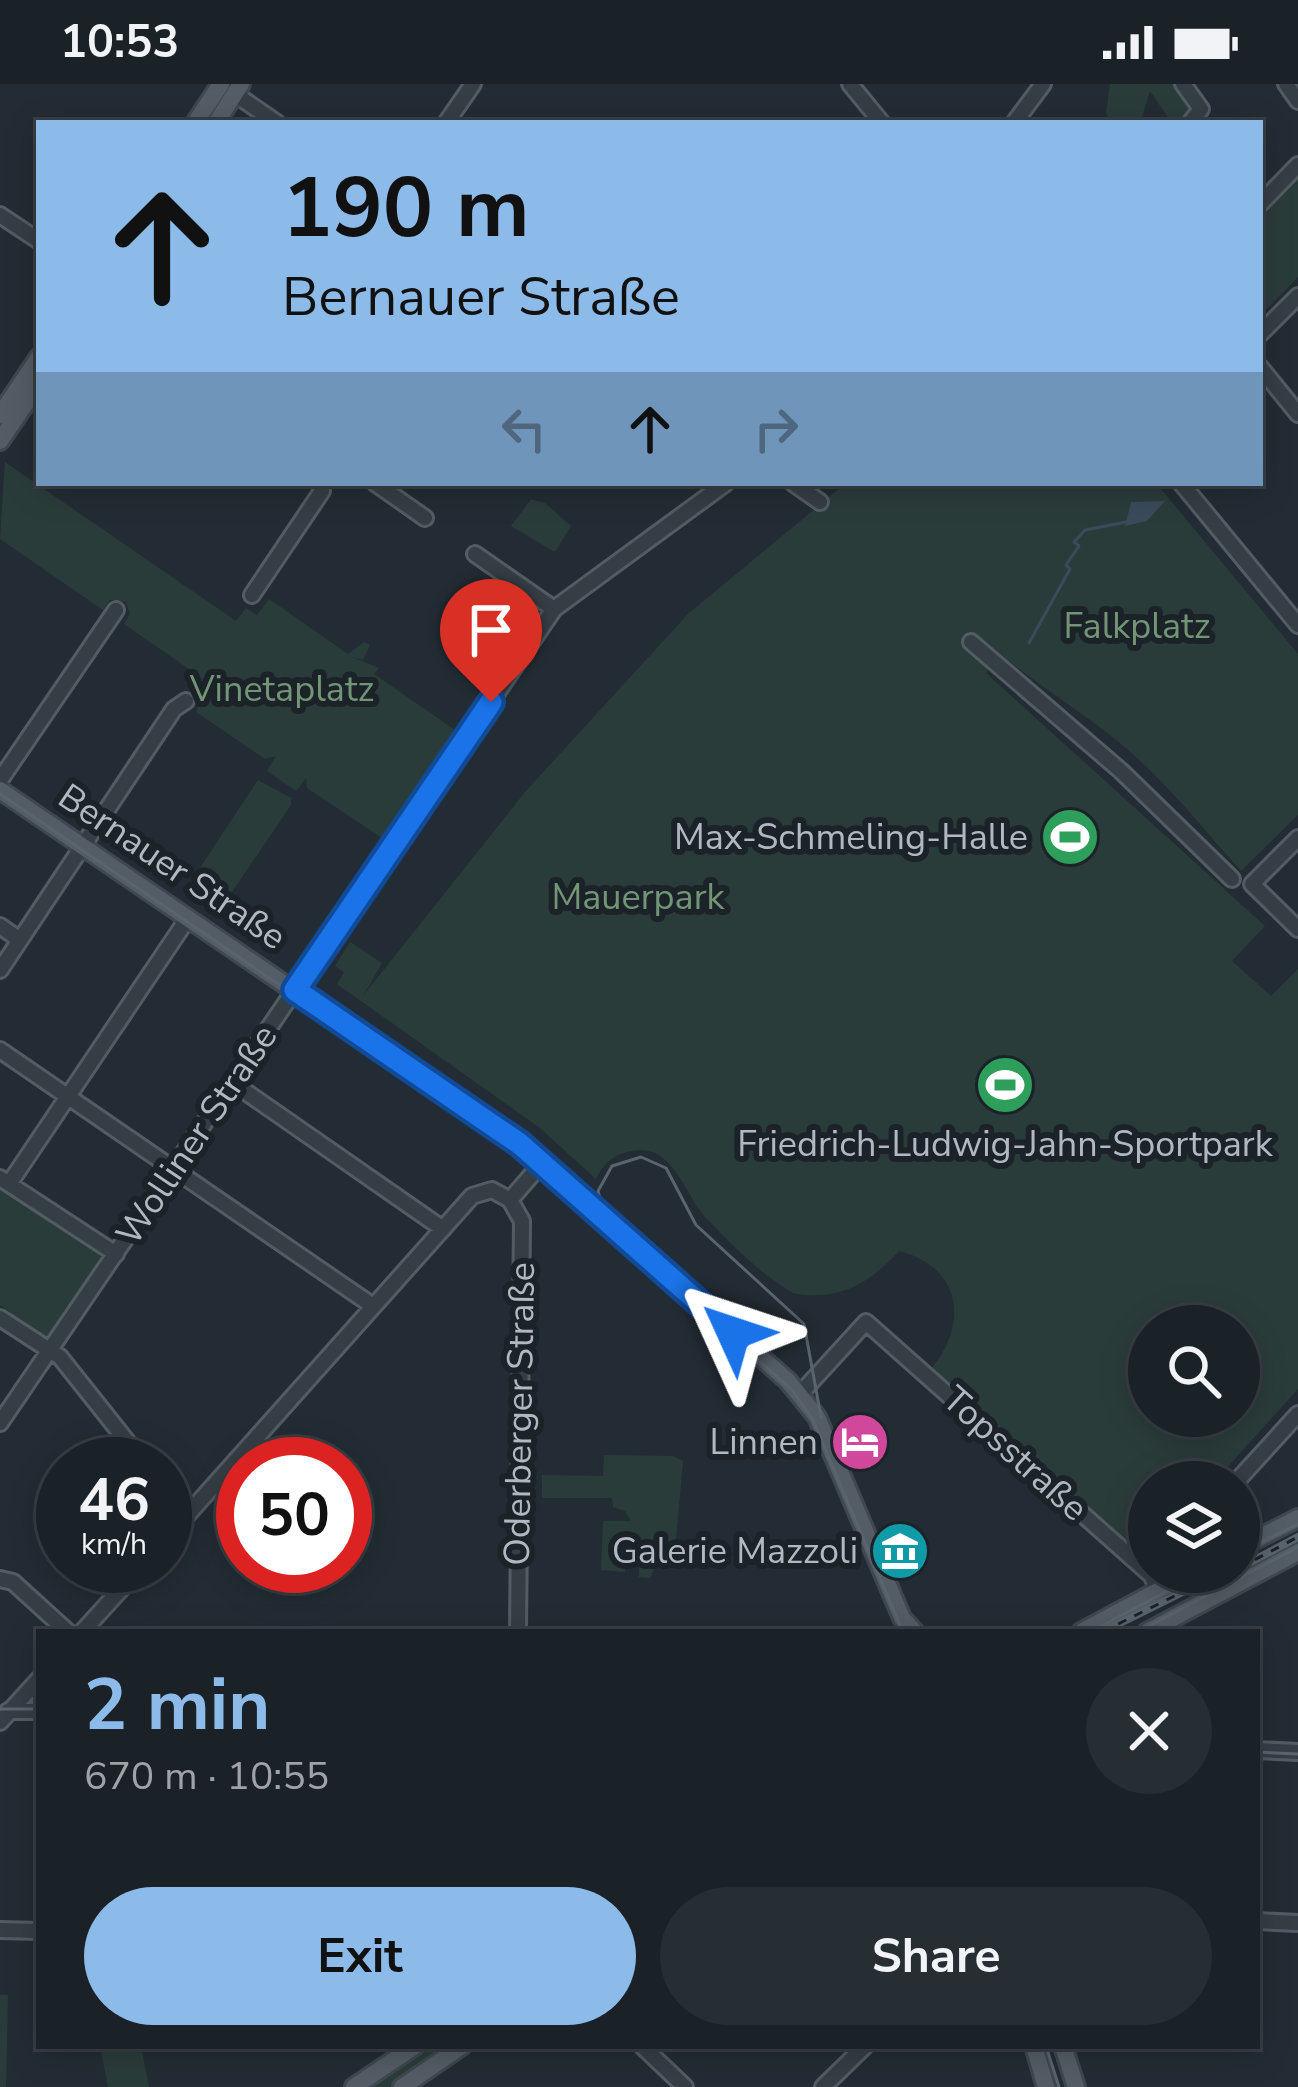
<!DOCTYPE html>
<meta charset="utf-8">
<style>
body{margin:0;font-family:"Nunito Sans",sans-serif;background:#272e33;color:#f1f3f6;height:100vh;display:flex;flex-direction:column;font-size:45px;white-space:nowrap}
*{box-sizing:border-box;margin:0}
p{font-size:39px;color:#9fa3a7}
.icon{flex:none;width:66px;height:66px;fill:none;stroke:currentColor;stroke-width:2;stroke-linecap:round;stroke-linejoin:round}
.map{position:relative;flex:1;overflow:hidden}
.panel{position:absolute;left:36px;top:1545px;width:1224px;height:420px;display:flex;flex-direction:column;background:#1a2127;border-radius:0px;box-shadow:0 6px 30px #0003,0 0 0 3px #383e44}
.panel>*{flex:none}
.hud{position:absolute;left:36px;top:36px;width:1227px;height:366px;border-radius:0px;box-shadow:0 6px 30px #0003,0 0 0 3px #383e44;background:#8dbbe9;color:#111;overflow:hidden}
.controls{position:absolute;left:1128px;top:1221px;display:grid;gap:24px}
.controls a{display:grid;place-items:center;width:132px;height:132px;border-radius:50%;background:#1a2127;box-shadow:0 6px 30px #0003,0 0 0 3px #383e44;font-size:60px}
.speed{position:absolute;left:36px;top:1353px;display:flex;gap:24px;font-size:60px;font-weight:700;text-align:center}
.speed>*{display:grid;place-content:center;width:156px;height:156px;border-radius:50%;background:#1a2127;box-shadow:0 6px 30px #0003,0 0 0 3px #383e44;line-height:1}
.speed small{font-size:30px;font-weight:400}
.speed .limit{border:18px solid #d22;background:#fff;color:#111}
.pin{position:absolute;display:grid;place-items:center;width:102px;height:102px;color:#fff;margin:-123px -51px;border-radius:50% 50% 50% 0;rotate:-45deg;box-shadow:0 0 12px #0007}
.pin .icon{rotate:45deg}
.me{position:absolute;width:132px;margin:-66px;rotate:312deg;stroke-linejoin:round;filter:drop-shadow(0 0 9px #0008)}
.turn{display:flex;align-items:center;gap:42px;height:252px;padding:0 48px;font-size:54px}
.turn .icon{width:156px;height:156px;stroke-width:2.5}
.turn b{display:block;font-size:84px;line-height:102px}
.lanes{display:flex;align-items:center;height:114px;padding:0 48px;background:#0003;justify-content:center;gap:60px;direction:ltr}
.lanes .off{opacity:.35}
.round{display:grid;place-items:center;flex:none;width:126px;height:126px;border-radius:63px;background:#272e33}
.headline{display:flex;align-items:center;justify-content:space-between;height:204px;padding:0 48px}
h1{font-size:72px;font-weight:700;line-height:90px;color:#8dbbe9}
.primary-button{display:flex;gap:24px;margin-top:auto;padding:24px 48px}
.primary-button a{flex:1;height:138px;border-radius:72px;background:#8dbbe9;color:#111;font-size:48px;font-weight:700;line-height:138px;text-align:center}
.primary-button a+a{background:#272e33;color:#f1f3f6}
.status{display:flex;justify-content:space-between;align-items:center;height:84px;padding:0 60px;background:#1a2127;direction:ltr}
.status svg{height:33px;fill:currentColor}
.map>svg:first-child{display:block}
</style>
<div class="status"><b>10:53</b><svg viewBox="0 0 49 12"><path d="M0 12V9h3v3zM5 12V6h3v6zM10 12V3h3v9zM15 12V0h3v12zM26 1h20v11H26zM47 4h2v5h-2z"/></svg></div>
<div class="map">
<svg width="1298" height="2003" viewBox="0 0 1298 2003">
<rect width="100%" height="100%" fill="#232c34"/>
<path fill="#2a3c3a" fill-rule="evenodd" d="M1110 0H1177L1191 27 1182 39H1172L1150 7 1140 39H1111L1106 29Z
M1298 88V193L1260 232V128Z
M5 378 236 537 246 524 257 531 269 515 348 570 364 558 370 561 363 576 352 573 379 584 374 590 455 646 382 754 307 704 306 694 296 707 267 687 276 672 265 675 196 628 202 613 185 598 192 587 124 540 130 530 126 518 110 516 103 526 0 455Z
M846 399H1156L1298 570V731L1241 787C1199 740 1160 690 1110 651 1067 618 1022 591 982 554L971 567 989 584 986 589 1265 842 1232 877 1271 912 1298 885V1305L1214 1398H1149V1469L1143 1476 931 1285C969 1240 962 1183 899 1167 869 1200 837 1218 793 1209 763 1192 732 1161 708 1136 684 1112 674 1058 631 1067 614 1070 603 1080 596 1095L540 1044 337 900 344 888 335 882 350 858 382 879 363 912 525 708 688 530ZM1149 1242H1239V1332H1149Z
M531 415 545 419 571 442 555 468 511 442Z
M258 696 291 714V721L219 827 186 805Z
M0 1099 107 1173 56 1246 53 1260 40 1256 43 1251 0 1221Z
M604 1371 673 1372 683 1377 674 1478 657 1479 650 1494 639 1493V1468L626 1467 625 1488 601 1486 603 1437H631L625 1427 613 1423 612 1414H542V1391L603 1392Z
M0 1911H8L6 2003H0Z
M100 1962H141L149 2003H108Z
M423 1962H454L393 2003H362Z"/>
<path fill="#3a4b5b" d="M1165 417 1147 437 1125 442 1131 418Z"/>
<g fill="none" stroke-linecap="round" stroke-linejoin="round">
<path stroke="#3a4b5b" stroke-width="3" d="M1029 559 1070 485 1066 481 1079 462 1074 458 1085 446 1126 438"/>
<defs>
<path id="minor" d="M850 0 882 39
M1183 0 1201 25 1190 39
M1286 0 1298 17
M235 10 277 39
M446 39 473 0
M1014 39 1043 0
M1260 120 1298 81
M0 131 39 157
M1260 250 1298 212
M1260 283 1298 330
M375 399 425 434
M793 399 820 418
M1181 399 1298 541
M475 470 554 525
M252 511 322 407
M971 558 1121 687 1232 795
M0 696 116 526
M1298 754 1252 800 1298 845
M0 842 20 856
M0 886 174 625 186 617
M0 966 373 1222
M233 999 443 1145
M0 1094 116 1170
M9 1100 188 834
M510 1116 542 1079
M0 1234 60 1273 145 1380
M801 1309 866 1238 1151 1491 1159 1506
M0 1339 554 525 726 399
M1236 1398 1298 1330
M165 1405 187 1431
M165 1456 472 1112 492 1106 510 1116 522 1137 518 1548
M0 1495 13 1498 68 1548
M82 1548 142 1482
M8 1627H39
M0 1638 39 1595
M1257 1666 1298 1668
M1257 1837 1298 1839
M0 1846 39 1847
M642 1962 685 2003
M823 2003 865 1962"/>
<path id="major" d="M195 39 221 0
M216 39 241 0
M0 331 39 273
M0 357 39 300
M0 706 520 1061 788 1297 817 1333 902 1534 915 1548
M1239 1464 1298 1434
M1081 1548 1193 1488
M1147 1548 1298 1468
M1034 1962 1046 2003
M1063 1962 1076 2003
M354 2003 415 1962
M402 2003 462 1962"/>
</defs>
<use href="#minor" stroke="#535c63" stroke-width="20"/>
<use href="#major" stroke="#3f474f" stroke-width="22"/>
<use href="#minor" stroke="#363e45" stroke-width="14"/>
<use href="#major" stroke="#545d65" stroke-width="16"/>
<path stroke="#5a646e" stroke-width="3" d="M0 710 514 1061 792 1306 813 1336 903 1548
M607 1140 598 1107 612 1082 641 1073 666 1084 696 1141 804 1240 821 1333
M1239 1469 1298 1440
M1090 1548 1203 1488
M1138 1548 1298 1463
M0 1625H39
M1257 1668 1298 1670
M1046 1962 1059 2003"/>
<defs>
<path id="rail" d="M1239 1484 1298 1453
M1102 1548 1223 1488"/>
</defs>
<use href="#rail" stroke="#5a646e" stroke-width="8"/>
<use href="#rail" stroke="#1b2329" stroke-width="3" stroke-dasharray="9" stroke-linecap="butt"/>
</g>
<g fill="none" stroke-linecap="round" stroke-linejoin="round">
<defs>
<path id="route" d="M491 618 295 906 520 1060 733 1249"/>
</defs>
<use href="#route" stroke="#114b97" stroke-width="30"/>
<use href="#route" stroke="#1a73e8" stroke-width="21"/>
</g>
<defs>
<symbol id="stadium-disc" viewBox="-11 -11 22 22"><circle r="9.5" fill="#2e9e5b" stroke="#1b2329"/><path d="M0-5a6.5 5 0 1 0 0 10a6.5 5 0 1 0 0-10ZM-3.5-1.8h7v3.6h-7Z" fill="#fff"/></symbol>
<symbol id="hotel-disc" viewBox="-11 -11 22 22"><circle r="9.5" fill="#d1479c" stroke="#1b2329"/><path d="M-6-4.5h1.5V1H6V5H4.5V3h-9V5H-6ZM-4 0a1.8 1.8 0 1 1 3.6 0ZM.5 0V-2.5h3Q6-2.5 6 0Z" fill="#fff"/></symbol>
<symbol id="museum-disc" viewBox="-11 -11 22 22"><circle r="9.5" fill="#0f9aa8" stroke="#1b2329"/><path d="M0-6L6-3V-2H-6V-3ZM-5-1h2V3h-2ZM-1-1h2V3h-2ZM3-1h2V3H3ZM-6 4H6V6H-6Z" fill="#fff"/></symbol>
</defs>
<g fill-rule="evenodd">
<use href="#stadium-disc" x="1037" y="720" width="66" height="66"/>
<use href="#stadium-disc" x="972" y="968" width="66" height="66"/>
<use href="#hotel-disc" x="827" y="1325" width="66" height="66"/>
<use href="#museum-disc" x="867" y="1434" width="66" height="66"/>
</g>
<g text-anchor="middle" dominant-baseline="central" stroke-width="12" stroke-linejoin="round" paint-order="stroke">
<g font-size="36" fill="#729576" stroke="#1b2329">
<text x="1137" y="542">Falkplatz</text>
<text x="282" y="605">Vinetaplatz</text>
<text x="638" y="813">Mauerpark</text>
</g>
<g font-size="36" fill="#b0b9c2" stroke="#1b2329" text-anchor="end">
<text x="1028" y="753">Max-Schmeling-Halle</text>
<text x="1005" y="1060" text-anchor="middle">Friedrich-Ludwig-Jahn-Sportpark</text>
<text x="818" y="1358">Linnen</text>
<text x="858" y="1467">Galerie Mazzoli</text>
</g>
<g font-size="36" fill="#b0b9c2" stroke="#1b2329">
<text transform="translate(172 783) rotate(34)">Bernauer Straße</text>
<text transform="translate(197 1051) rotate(-56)">Wolliner Straße</text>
<text transform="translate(520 1330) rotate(-89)">Oderberger Straße</text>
<text transform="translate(1015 1370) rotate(42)">Topsstraße</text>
</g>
</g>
</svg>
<div class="controls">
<a><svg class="icon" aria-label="search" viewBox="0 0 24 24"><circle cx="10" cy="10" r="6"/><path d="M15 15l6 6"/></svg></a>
<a><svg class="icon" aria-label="layers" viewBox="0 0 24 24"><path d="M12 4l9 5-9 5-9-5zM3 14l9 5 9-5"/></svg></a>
</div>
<div class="speed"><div>46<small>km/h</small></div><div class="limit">50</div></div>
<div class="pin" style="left:491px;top:618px;background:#d93025"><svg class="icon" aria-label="arrive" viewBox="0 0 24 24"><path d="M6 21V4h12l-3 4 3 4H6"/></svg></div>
<svg class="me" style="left:733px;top:1249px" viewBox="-20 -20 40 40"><path d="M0-17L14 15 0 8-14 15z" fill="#1a73e8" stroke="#fff" stroke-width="4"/></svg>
<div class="hud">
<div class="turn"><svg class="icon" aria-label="ahead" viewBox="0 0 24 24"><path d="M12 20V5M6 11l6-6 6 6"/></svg><div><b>190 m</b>Bernauer Straße</div></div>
<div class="lanes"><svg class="icon off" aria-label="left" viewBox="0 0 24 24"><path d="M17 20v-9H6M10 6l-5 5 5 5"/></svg><svg class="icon" aria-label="ahead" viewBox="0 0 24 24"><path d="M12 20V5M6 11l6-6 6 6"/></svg><svg class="icon off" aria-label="right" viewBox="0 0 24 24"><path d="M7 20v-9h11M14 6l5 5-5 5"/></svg></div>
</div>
<section class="panel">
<div class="headline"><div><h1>2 min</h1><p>670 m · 10:55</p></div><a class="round"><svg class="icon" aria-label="close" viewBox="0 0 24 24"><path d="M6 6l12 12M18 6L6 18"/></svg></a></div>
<div class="primary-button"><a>Exit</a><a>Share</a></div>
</section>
</div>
